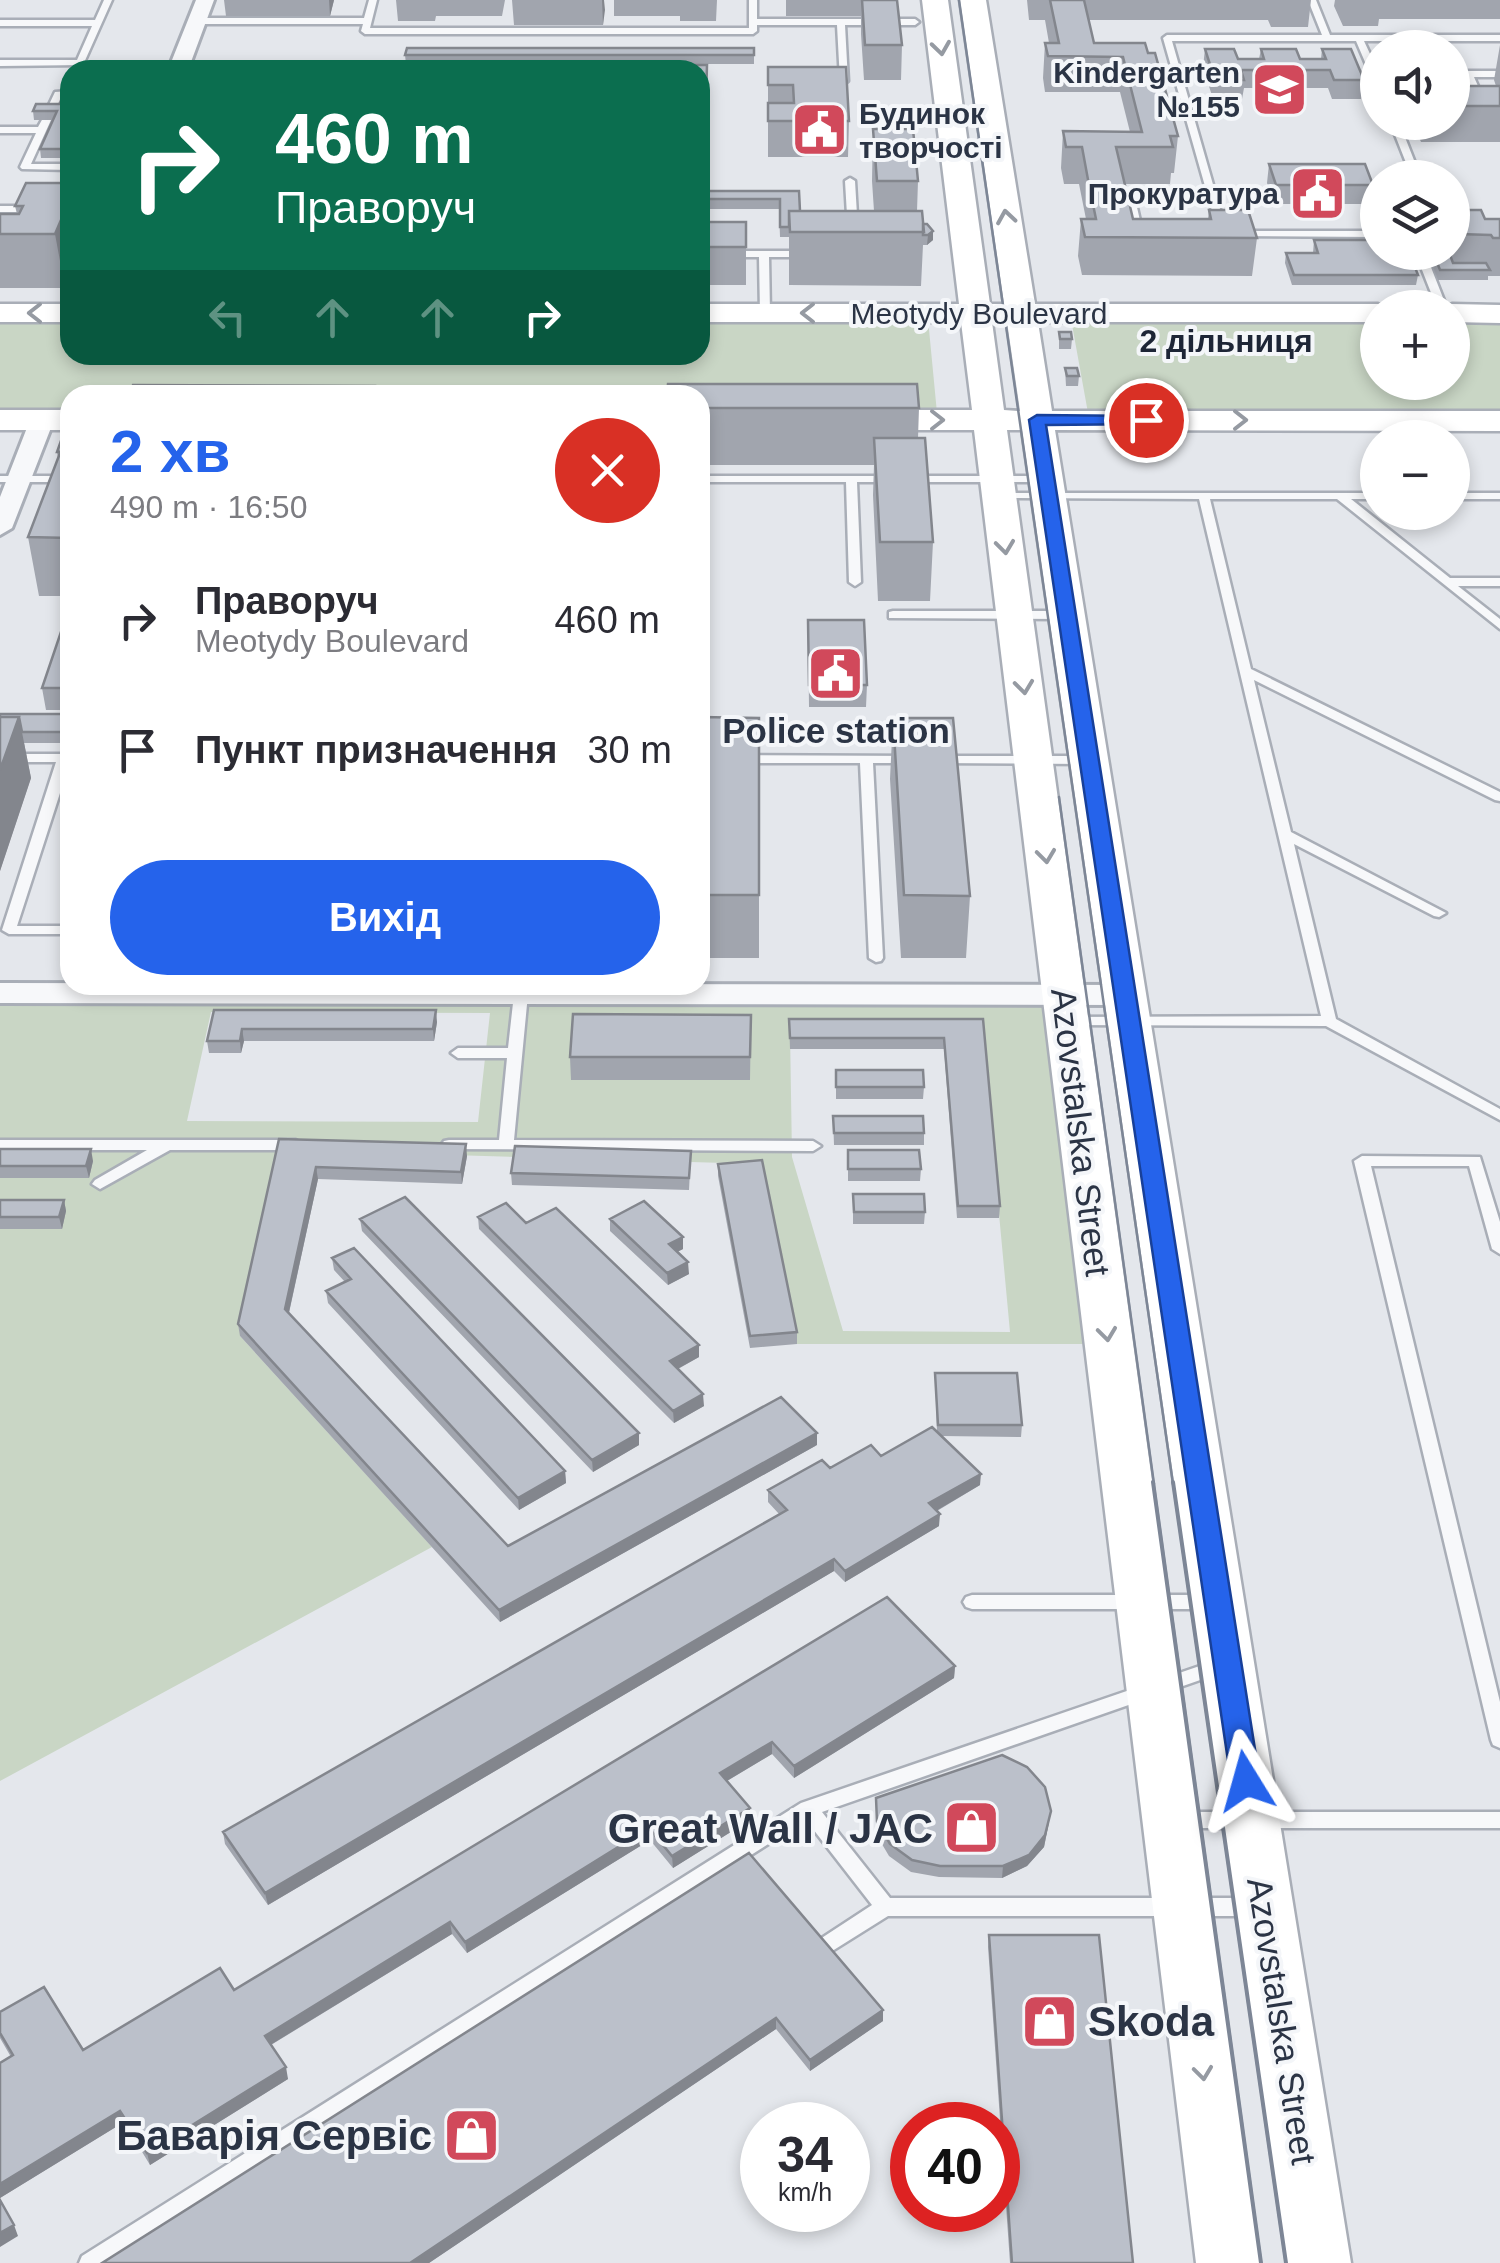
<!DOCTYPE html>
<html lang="uk">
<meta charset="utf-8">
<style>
body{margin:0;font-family:Helvetica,sans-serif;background:#f2f2f3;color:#2b2b33;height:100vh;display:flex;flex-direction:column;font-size:38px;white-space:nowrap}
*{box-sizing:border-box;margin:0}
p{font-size:32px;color:#7c7c81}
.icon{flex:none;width:55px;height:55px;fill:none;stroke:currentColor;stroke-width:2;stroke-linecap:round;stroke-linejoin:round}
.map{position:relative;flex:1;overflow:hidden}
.sheet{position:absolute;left:60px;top:385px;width:650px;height:610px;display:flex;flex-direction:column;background:#fff;border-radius:30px;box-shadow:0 5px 15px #0003}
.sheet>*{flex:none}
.hud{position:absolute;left:60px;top:60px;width:650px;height:305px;border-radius:30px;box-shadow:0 5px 15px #0003;background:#0b6e4f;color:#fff;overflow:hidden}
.fabs{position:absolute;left:1360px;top:30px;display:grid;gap:20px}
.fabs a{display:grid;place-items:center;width:110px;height:110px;border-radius:50%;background:#fff;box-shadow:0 5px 15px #0003;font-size:50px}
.speed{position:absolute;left:740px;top:2102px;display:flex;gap:20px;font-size:50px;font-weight:700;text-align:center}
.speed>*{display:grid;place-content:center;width:130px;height:130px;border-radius:50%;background:#fff;box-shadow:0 5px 15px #0003;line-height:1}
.speed small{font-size:25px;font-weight:400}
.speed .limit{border:15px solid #d22;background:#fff;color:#111}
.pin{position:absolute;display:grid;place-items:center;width:85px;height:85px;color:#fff;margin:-42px;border:5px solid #fff;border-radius:50%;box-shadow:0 2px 10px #0007}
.me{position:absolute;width:110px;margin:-55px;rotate:352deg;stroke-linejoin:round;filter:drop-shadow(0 0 8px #0008)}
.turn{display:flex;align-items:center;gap:35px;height:210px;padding:0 50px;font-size:45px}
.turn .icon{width:130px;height:130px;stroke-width:2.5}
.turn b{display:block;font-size:70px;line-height:85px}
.lanes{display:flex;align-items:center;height:95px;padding:0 50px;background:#0003;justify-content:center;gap:50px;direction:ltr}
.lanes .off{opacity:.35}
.round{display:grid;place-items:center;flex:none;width:105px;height:105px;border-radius:52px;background:#f2f2f3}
.headline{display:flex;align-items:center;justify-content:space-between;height:170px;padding:0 50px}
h1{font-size:60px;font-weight:700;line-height:75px;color:#2563eb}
.cta{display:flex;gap:20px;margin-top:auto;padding:20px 50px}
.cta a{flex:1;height:115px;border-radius:60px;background:#2563eb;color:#fff;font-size:40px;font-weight:700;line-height:115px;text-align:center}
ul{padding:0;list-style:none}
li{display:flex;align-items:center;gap:30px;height:130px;padding:0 50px}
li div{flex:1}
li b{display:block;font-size:38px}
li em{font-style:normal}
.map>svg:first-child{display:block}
</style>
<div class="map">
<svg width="1500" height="2263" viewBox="0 0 1500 2263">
<rect width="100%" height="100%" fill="#e4e7ec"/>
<path fill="#c9d6c5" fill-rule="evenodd" d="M0 319H70V355H700V319H928L937 413 700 395H70V413H0Z
M1071 319 1377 320 1378 382H1452L1453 320H1500V414L1088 413Z
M0 1005 1045 1006 1087 1344H797L760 1164 281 1150 240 1336 432 1547 0 1781ZM211 1012 490 1013 478 1122 187 1121ZM790 1031H982L1010 1332 843 1331 792 1157Z"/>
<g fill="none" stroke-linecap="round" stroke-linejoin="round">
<defs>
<path id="lane" d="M104 0H112L83 65 0 66V60H77L92 26H0V20H95Z
M369 0H377L370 28H749V0H757V19H915L919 22 915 25H845L848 81 844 84 840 81 837 25H757V31L753 34H365L361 31 363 24H197L193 21 197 18H364Z
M1308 0H1316L1330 35H1500V41H1364L1378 71V86L1374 83 1356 41H1172L1226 230 1218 232 1163 38 1167 35H1322Z
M1468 71H1500V77H1474L1486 104 1485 106 1478 104 1464 74Z
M70 91V97H61L53 115H47L45 113 55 92Z
M43 118 51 120 31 164H70V170L22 169 20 167 36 133H0V127H38Z
M1390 122H1399L1421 178H1412Z
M850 178 855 181 858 232 853 235 848 232 845 181Z
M1131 200 1136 203 1144 238 1139 241 1134 238 1126 203Z
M0 206H70V212H0Z
M1237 231H1378V237L1234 236 1232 234Z
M700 251H806L811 254 806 257H769L770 313 765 316 760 313 759 257H700Z
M1415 252H1425L1447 308H1437Z
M0 476H70V482H0Z
M700 476H1046L1052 479 1046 482H857L861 582 855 586 849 582 846 482H700Z
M999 493H1378V499H1351L1450 578H1500V586H1458L1500 619V629L1337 499H1210L1251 669 1500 792V801L1495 800 1254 680 1291 832 1446 913 1439 917 1434 916 1294 844 1336 1019 1500 1109V1120L1326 1026 1063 1025 1061 1022 1068 1017 1321 1016 1199 499 995 498V494Z
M1452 493H1500V499H1452Z
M893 611H1067L1073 615 1067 619 889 618V612Z
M0 754H70V762L17 926H70V934H9L2 930 56 762H0Z
M700 755 916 756 917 759 916 762 911 763H873L883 958 881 961 876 962 869 958 860 763H700Z
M939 756H1086L1092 760 1086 764 934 763 933 760 934 757Z
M521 990 528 994 514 1140 813 1141 821 1146 813 1151 444 1149 441 1145 444 1141 449 1140H499L507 1058H458L451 1053 458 1048H508L514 994Z
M0 1140H296L304 1145 296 1150H170L100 1189 92 1184 95 1180 147 1150H0Z
M1362 1156 1480 1157 1500 1222V1254L1492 1249 1469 1166H1371L1500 1702V1748L1493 1745 1491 1740 1354 1161Z
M972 1595H1208L1214 1597 1217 1602 1214 1607 1208 1609H972L966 1607 963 1602 966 1597Z
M1220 1659 1226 1661 1229 1666 1226 1671 822 1812 890 1898H1170L1177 1901 1180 1907 1177 1913 1170 1916H888L821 1958 814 1955 811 1949 814 1943 872 1905 806 1820 109 2263H79L82 2256 801 1803Z
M1179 1812H1500V1828H1179L1172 1826 1169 1820 1172 1814Z
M1193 1898H1255L1262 1901 1265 1907 1262 1913 1255 1916H1193L1186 1913 1183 1907 1186 1901Z"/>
<path id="street" d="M196 0H214L188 70H168Z
M42 413 54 420 12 528 0 535V497L30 420Z
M0 983 1125 985 1136 988 1140 995 1136 1002 1125 1005 0 1003Z"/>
<path id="secondary" d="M922 0H948L990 304H1004L960 0H986L1035 304H1378L1390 308H1378V322H1038L1052 411H1500V431L1055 430 1351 2263H1287L1022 430H1007L1260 2263H1196L974 430H857L846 427 841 420 846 413 857 410H972L961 322H700V304H959ZM992 322H1007L1020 411 1004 410Z
M0 304H70V322H0Z
M1452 304 1500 305V323L1452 322V308H1440Z
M0 410H70V430H0Z"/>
</defs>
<use href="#lane" stroke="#a9aeb7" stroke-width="5"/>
<use href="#street" stroke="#a9aeb7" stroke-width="6"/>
<use href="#secondary" stroke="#a9aeb7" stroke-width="5"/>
<use href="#lane" fill="#f7f8fa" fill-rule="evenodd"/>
<use href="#street" fill="#f7f8fa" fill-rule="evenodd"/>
<use href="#secondary" fill="#fff" fill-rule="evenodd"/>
<path stroke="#7d8696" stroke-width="2.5" d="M959 0 1173 1484
M1059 797 1154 1484"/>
<path stroke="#7d8696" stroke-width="4" d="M1153 1482 1261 2263
M1173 1482 1286 2263"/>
</g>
<path fill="#a1a5ae" d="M224 0H334L330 16H226Z
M396 0H505L502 16H436L435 21H398Z
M512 0H604L603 25H514Z
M614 0H717L716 21H680V16H614Z
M786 0H897L902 45 901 80H864L861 34V16H786Z
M1027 0H1311L1308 27H1271L1268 20H1089L1094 43H1145L1178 136 1174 173H1171L1170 184H1125L1133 219H1208L1209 210 1257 238 1252 276 1082 275 1078 256 1081 219H1086L1079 184H1064L1061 168 1063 131 1130 132 1120 92H1045L1043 78 1045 43H1049L1045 20H1029Z
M1335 0H1500V19H1379L1378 26H1343L1334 6Z
M1500 45V142H1421L1412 122H1452V86H1496L1494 80Z
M754 48V64H406L405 55Z
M1205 49 1238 59H1259L1261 49 1300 59H1321L1322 49 1364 80 1361 99H1332L1328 88H1244L1242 99H1213L1203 67Z
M707 65 706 108H700V70Z
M768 67 849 121 848 157H768Z
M70 93V158H41L40 149 53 120H34L33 111 60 104Z
M873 129 918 181 917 211 933 240 927 245H923L921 286 789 285V237H780L779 209H700V191H799L800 211H874L872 181Z
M1269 164 1373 185 1370 204H1274L1267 183Z
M70 183 65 288H0V214H17L15 206Z
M1452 210 1485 219H1500V276H1488V280H1438L1430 259 1431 252H1452Z
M700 222H746V285H700Z
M1375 231H1378V252L1418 275 1416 285H1292L1285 263 1286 253H1313L1314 240H1374Z
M1059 332 1072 339 1071 349H1059Z
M1065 368 1079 376 1078 386H1066Z
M700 395 919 408 918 438 933 542 930 601H878L873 495 874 465H700Z
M70 421V596H39L28 537 58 458 57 452Z
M808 620 867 685 866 707H809Z
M70 623V710H46L42 688Z
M0 714H70V743H24L31 778 0 871Z
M700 717 759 718V958H700Z
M893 718 970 896 966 958H901L890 779Z
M214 1010 437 1022 434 1041H244L241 1053H209L207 1041Z
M751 1015 750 1080H571L570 1057Z
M789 1019H983L1000 1206 999 1218H957L944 1049H790Z
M836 1070 924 1087 923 1099H836Z
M833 1116 924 1133V1145H834Z
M279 1139 467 1156 462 1184 318 1179 289 1313 508 1546 817 1445 500 1622 240 1336 238 1324Z
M0 1149 93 1161 89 1178H0Z
M848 1150 921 1169 920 1181H848Z
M691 1151 689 1190 512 1185 511 1173Z
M718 1164 797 1332V1344L750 1348 718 1176Z
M853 1194 925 1212 924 1224H853Z
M0 1200H64L66 1211 62 1229H0Z
M478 1217 526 1223 699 1357 678 1369 704 1406 674 1423 479 1229Z
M360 1219 639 1433V1445L593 1472 362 1231Z
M610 1219 683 1249 677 1252 689 1274 668 1285 610 1231Z
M332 1258 565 1471 566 1483 519 1510 328 1303 326 1291 345 1282 334 1270Z
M935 1373 1022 1425 1021 1437 942 1436 980 1485 937 1511 939 1526 845 1582 834 1571 268 1905 225 1844 223 1832 779 1514 768 1502V1490L830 1468 881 1456 937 1432Z
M887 1597 955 1666 954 1678 794 1778 772 1754 727 1781 750 1820 673 1868 650 1840 467 1953 452 1934 271 2045 288 2079 150 2165 124 2122 0 2198V2063L11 2057 0 2038V2012L83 2050 234 1990Z
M876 1798 1049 1823 1044 1847 1027 1866 1002 1878 939 1877 911 1872 889 1856 876 1834Z
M749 1853 883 2010V2021L810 2071 776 2029 429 2263H102Z
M989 1935 1133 2263H1010L988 1947Z"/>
<path fill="#83868d" d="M329 0H334L330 16Z
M602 0H604L605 10 603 25Z
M70 199V274L65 288 55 234Z
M933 231V240L927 245 928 235Z
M19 717 31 778 0 871V770Z
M436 1010 437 1022 434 1041 433 1029Z
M242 1029 244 1041 241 1053 240 1041Z
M466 1144 467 1156 462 1184 461 1172Z
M91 1149 93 1161 89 1178 86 1166Z
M316 1167 318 1179 287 1321 285 1309Z
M64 1200 66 1211 62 1229 59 1217Z
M683 1237V1249L669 1256V1244Z
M688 1262 689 1274 668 1285 667 1273Z
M699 1345V1357L670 1373V1361Z
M703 1394 704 1406 674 1423 673 1411Z
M639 1433V1445L593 1472 592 1460Z
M817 1433V1445L500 1622 499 1610Z
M565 1471 566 1483 519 1510 518 1498Z
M981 1474 980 1485 929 1515V1503Z
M940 1514 939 1526 845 1582V1571Z
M834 1559V1571L268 1905 265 1893Z
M955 1666 954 1678 794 1778V1766Z
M772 1742V1754L720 1785V1773Z
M750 1808V1820L673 1868 672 1856Z
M1051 1811 1044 1847 1027 1866 1002 1878 1003 1866Z
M649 1828 650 1840 467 1953 465 1942Z
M450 1922 452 1934 267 2047 265 2036Z
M883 2010V2021L810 2071V2060Z
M776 2018V2029L429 2263H410Z
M286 2067 288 2079 150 2165 147 2153Z
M120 2111 124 2122 0 2198V2184Z
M14 2225 18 2236 0 2247V2233Z"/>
<path fill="#bbc0ca" stroke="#83868d" stroke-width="2.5" d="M862 0H897L902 45H865Z
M1050 0H1084L1094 43H1145L1148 53H1155L1178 136H1170L1173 147H1116L1133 219H1211L1209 210H1248L1257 238 1085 237 1081 219H1096L1089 185 1082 147H1066L1063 131 1142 132 1123 57 1048 56 1045 43H1059Z
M407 48H754V55H405Z
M1205 49H1234L1238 59H1264L1261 49H1296L1300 59H1326L1322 49H1351L1364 80H1334L1330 70H1241L1244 80H1215Z
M660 65H707L706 99H700V70H660Z
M768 67H846L849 121H768V103H794L793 85H768Z
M1452 86H1500V106H1452Z
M65 93H70V149H40L57 111H33L36 104H60Z
M873 129H913L918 181H877Z
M1269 164H1365L1373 185H1276Z
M26 183H70V199L55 234H0V214H19L23 206H15Z
M700 191H799L800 211H789V227H780V199H700Z
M1452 210H1481L1485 219H1500V238H1493L1491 235 1458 234 1452 222Z
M789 211H922L924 232H790Z
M700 222H746V247H700Z
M923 224H927L933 231 928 235H923Z
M1314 240H1378V252H1409L1418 275H1294L1286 253H1318Z
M1433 252H1449L1453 263H1486L1490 270H1440Z
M1059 332H1071L1072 339H1060Z
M1065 368H1077L1079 376H1067Z
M668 384H917L919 408H700V395H667Z
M133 385 375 386 374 395H129Z
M68 421H70V432H68L61 452H57Z
M68 432H70V538L28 537Z
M874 438H925L933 542H880Z
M808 620H864L867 685H809Z
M64 623H70V688H42Z
M0 714H70V732H22L19 717H0Z
M0 717H19L0 770Z
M700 717 759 718V895H700Z
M893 718H953L970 896 904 895Z
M214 1010H436L433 1029H242L240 1041H207Z
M573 1014 751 1015 750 1057H570Z
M789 1019H983L1000 1206H958L944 1038H790Z
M836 1070H923L924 1087H836Z
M833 1116H923L924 1133H834Z
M279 1139 466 1144 461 1172 316 1167 285 1309 508 1546 781 1397 817 1433 499 1610 238 1324Z
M515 1146 691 1151 689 1178 511 1173Z
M0 1149H91L86 1166H0Z
M848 1150H919L921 1169H848Z
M762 1160 797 1332 750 1336 718 1164Z
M853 1194H924L925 1212H854Z
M405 1197 639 1433 592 1460 360 1219Z
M0 1200H64L59 1217H0Z
M644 1201 683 1237 669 1244 688 1262 667 1273 610 1219Z
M506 1203 526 1223 556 1208 699 1345 670 1361 703 1394 673 1411 478 1217Z
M354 1248 565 1471 518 1498 326 1291 351 1279 332 1258Z
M935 1373H1017L1022 1425H938Z
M932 1427 981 1474 929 1503 940 1514 845 1571 834 1559 265 1893 223 1832 787 1510 768 1490 822 1460 830 1468 871 1445 881 1456Z
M887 1597 955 1666 794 1766 772 1742 720 1773 750 1808 672 1856 649 1828 465 1942 450 1922 265 2036 286 2067 147 2153 120 2111 0 2184V2063L13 2055 0 2033V2012L44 1987 83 2050 220 1968 234 1990Z
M1002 1755 1027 1767 1045 1787 1051 1811 1045 1835 1029 1855 1003 1866H940L912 1860 890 1844 877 1822 876 1798Z
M749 1853 883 2010 810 2060 776 2018 410 2263H102Z
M989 1935H1099L1133 2263H1012Z
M0 2200 14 2225 0 2233Z"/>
<defs><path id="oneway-chevron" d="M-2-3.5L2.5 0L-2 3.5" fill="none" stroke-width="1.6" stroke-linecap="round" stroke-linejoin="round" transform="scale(2.5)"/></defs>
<g stroke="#959aa2">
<use href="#oneway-chevron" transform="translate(941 48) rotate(82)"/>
<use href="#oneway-chevron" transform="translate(1006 217) rotate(-99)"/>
<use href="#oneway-chevron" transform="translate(35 313) rotate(-180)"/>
<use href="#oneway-chevron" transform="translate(808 313) rotate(-180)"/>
<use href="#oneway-chevron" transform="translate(937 420)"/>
<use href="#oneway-chevron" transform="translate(1240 420)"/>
<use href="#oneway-chevron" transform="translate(1005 547) rotate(83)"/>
<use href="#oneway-chevron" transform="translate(1024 687) rotate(83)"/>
<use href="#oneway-chevron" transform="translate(1046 856) rotate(83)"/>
<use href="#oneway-chevron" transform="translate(1107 1334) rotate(83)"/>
<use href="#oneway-chevron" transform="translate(1203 2073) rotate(83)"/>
</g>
<path fill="#2563eb" stroke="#184099" stroke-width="2.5" d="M1146 416 1152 417V424L1046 425 1260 1781 1256 1789 1246 1793 1236 1789 1231 1781 1029 420 1037 415Z"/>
<defs>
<symbol id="school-square" viewBox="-11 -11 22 22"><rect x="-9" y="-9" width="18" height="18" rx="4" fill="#d1495b" stroke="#f4f6f9"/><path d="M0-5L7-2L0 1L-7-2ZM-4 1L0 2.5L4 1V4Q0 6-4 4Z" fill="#fff"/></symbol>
<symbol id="civic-square" viewBox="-11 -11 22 22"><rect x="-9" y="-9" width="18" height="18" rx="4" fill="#d1495b" stroke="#f4f6f9"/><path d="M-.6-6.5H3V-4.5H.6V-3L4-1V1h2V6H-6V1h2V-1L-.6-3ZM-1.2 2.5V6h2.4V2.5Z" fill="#fff"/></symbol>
<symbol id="shop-square" viewBox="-11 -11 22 22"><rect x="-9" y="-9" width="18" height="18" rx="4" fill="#d1495b" stroke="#f4f6f9"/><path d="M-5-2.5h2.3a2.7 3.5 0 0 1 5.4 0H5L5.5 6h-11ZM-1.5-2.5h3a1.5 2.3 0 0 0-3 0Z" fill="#fff"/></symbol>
</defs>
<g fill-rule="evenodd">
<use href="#school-square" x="1248" y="58" width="63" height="63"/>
<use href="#civic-square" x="788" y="98" width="63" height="63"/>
<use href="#civic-square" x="1286" y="162" width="63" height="63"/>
<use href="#civic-square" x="804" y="642" width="63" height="63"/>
<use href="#shop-square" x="940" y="1796" width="63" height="63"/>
<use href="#shop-square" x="1018" y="1990" width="63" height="63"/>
<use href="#shop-square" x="440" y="2104" width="63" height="63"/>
</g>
<g text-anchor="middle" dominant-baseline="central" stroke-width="8" stroke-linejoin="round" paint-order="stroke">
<g font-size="30" font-weight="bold" fill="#2b3445" stroke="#f4f6f9" text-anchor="end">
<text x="1240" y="72">Kindergarten<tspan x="1240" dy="34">№155</tspan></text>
<text x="859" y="113" text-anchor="start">Будинок<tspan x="859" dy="34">творчості</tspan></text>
<text x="1279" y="193">Прокуратура</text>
</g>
<g font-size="30" fill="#2b3445" stroke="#f4f6f9">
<text x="979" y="313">Meotydy Boulevard</text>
</g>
<g font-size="32" font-weight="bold" fill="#1d2536" stroke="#f4f6f9">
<text x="1226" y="341">2 дільниця</text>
</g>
<g font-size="35" font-weight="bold" fill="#2b3445" stroke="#f4f6f9">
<text x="836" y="730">Police station</text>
</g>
<g font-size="35" fill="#2b3445" stroke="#f4f6f9">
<text transform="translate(1081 1132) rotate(83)">Azovstalska Street</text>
<text transform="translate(1282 2021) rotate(81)">Azovstalska Street</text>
</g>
<g font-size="42" font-weight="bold" fill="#2b3445" stroke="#f4f6f9" text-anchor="end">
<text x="933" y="1828">Great Wall / JAC</text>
<text x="1088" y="2021" text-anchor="start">Skoda</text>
<text x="432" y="2135">Баварія Сервіс</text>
</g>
</g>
</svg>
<div class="fabs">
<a><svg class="icon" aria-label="sound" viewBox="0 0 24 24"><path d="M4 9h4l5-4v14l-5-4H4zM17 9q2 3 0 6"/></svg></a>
<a><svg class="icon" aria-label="layers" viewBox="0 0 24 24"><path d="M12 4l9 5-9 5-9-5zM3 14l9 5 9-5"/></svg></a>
<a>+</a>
<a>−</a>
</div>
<div class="speed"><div>34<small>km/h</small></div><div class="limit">40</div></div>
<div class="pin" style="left:1146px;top:420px;background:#d93025"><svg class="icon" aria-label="arrive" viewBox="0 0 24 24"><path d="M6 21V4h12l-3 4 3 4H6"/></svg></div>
<svg class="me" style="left:1246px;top:1781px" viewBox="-20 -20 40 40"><path d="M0-17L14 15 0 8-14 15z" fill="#2563eb" stroke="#fff" stroke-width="4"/></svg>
<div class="hud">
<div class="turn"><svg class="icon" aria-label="right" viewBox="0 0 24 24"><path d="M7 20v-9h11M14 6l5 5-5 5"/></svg><div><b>460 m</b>Праворуч</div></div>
<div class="lanes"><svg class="icon off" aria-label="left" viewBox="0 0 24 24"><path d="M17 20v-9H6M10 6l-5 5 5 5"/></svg><svg class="icon off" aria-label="ahead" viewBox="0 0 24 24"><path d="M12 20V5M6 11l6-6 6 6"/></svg><svg class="icon off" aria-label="ahead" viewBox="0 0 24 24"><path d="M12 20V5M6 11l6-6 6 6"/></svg><svg class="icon" aria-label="right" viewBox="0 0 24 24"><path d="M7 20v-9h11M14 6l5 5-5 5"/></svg></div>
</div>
<section class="sheet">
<div class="headline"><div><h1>2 хв</h1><p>490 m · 16:50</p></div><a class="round" style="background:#d93025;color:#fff"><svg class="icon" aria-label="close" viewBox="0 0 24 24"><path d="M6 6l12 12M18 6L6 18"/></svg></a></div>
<ul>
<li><svg class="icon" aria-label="right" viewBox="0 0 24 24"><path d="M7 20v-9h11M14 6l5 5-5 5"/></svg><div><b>Праворуч</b><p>Meotydy Boulevard</p></div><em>460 m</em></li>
<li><svg class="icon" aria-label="arrive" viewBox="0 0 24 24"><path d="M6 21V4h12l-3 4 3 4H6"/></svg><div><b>Пункт призначення</b></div><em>30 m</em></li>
</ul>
<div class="cta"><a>Вихід</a></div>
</section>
</div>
